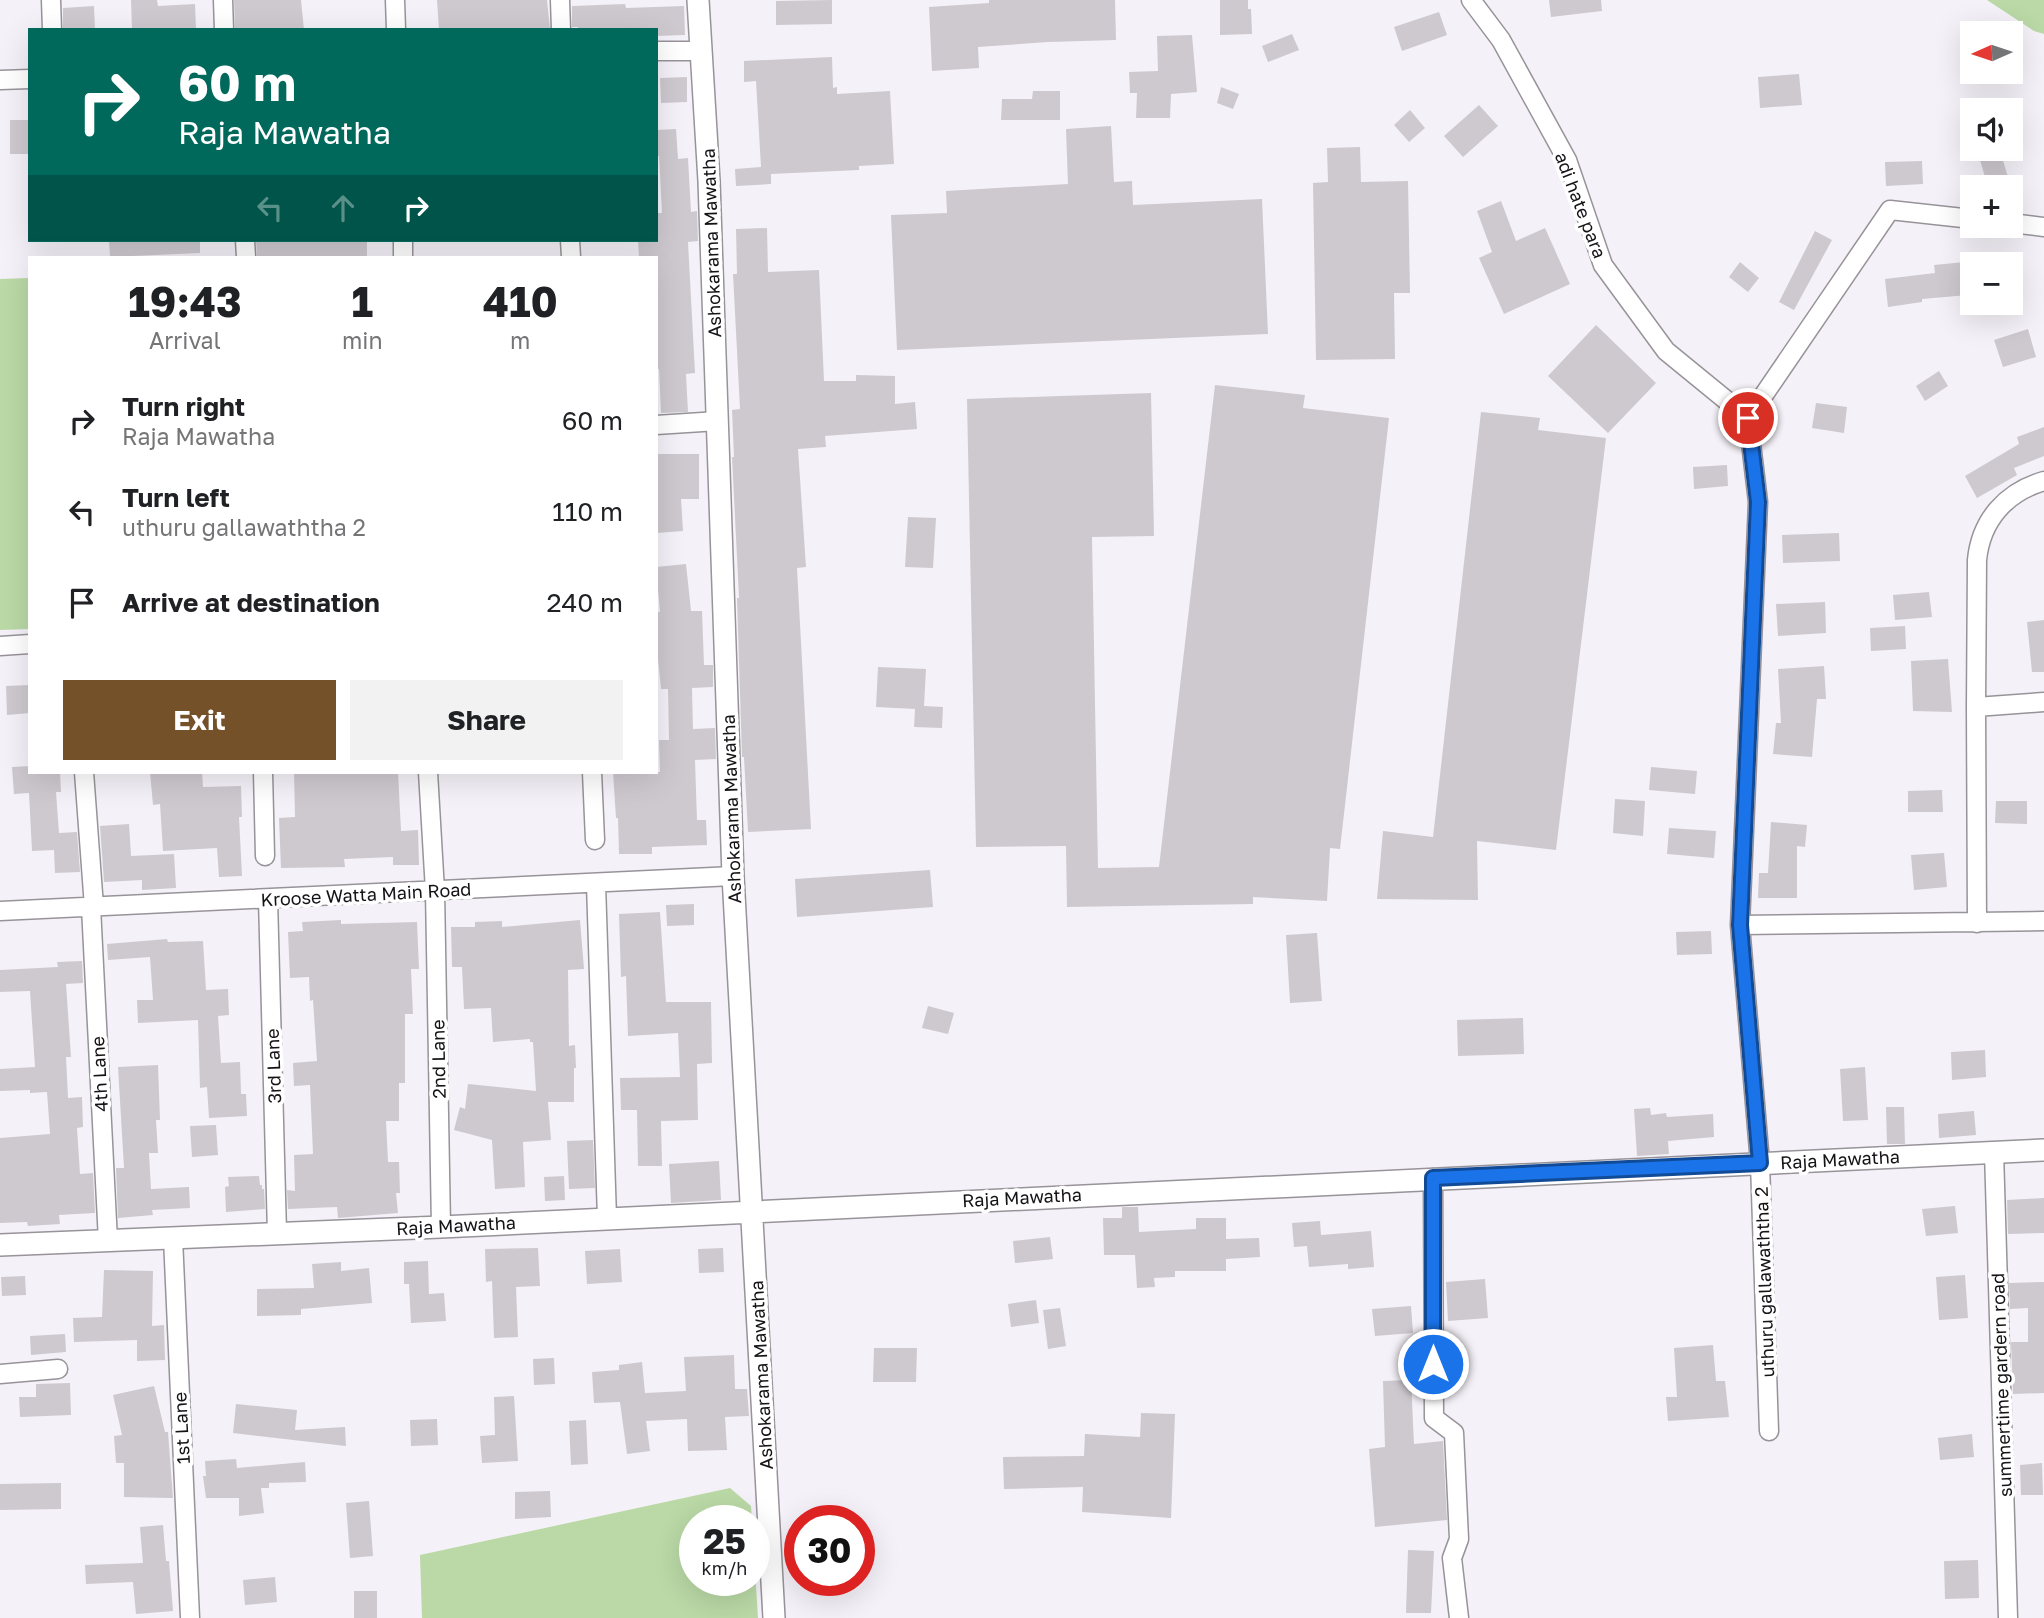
<!DOCTYPE html>
<meta charset="utf-8">
<style>
body{margin:0;font-family:"Golos Text",sans-serif;background:#f2f2f2;color:#202124;height:100vh;display:flex;flex-direction:column;font-size:26px;white-space:nowrap}
*{box-sizing:border-box;margin:0}
p{font-size:23px;color:#757577}
.icon{flex:none;width:38px;height:38px;fill:none;stroke:currentColor;stroke-width:2;stroke-linecap:round;stroke-linejoin:round}
.map{position:relative;flex:1;overflow:hidden}
.drawer{position:absolute;left:28px;top:256px;width:630px;height:518px;display:flex;flex-direction:column;background:#fff;border-radius:0px;box-shadow:0 7px 28px #0002}
.drawer>*{flex:none}
.top-card{position:absolute;left:28px;top:28px;width:630px;height:214px;border-radius:0px;box-shadow:0 7px 28px #0002;background:#00695c;color:#fff;overflow:hidden}
.needle{width:46px;rotate:267deg}
.fabs{position:absolute;left:1960px;top:21px;display:grid;gap:14px}
.fabs a{display:grid;place-items:center;width:63px;height:63px;border-radius:0px;background:#fff;box-shadow:0 7px 28px #0002;font-size:35px}
.speed{position:absolute;left:679px;top:1505px;display:flex;gap:14px;font-size:35px;font-weight:700;text-align:center}
.speed>*{display:grid;place-content:center;width:91px;height:91px;border-radius:50%;background:#fff;box-shadow:0 7px 28px #0002;line-height:1}
.speed small{font-size:18px;font-weight:400}
.speed .limit{border:10px solid #d22;background:#fff;color:#111}
.pin{position:absolute;display:grid;place-items:center;width:60px;height:60px;color:#fff;margin:-30px;border:4px solid #fff;border-radius:50%;box-shadow:0 2px 7px #0007}
.me{position:absolute;width:77px;margin:-38px;rotate:0deg;stroke-linejoin:round;filter:drop-shadow(0 0 5px #0008)}
.turn{display:flex;align-items:center;gap:24px;height:147px;padding:0 35px;font-size:32px}
.turn .icon{width:91px;height:91px;stroke-width:2.5}
.turn b{display:block;font-size:49px;line-height:60px}
.lanes{display:flex;align-items:center;height:66px;padding:0 35px;background:#0003;justify-content:center;gap:35px;direction:ltr}
.lanes .off{opacity:.35}
.eta{display:flex;justify-content:space-evenly;align-items:center;height:119px;text-align:center}
.eta b{font-size:42px;font-weight:700;line-height:49px}
.button{display:flex;gap:14px;margin-top:auto;padding:14px 35px}
.button a{flex:1;height:80px;border-radius:0px;background:#75512a;color:#fff;font-size:28px;font-weight:700;line-height:80px;text-align:center}
.button a+a{background:#f2f2f2;color:#202124}
ul{padding:0;list-style:none}
li{display:flex;align-items:center;gap:21px;height:91px;padding:0 35px}
li div{flex:1}
li b{display:block;font-size:26px}
li em{font-style:normal}
.map>svg:first-child{display:block}
</style>
<div class="map">
<svg width="2044" height="1618" viewBox="0 0 2044 1618">
<rect width="100%" height="100%" fill="#f5f1f8"/>
<path fill="#bad9a6" d="M1987 0H2044V34L2034 31Z
M30 278V629L0 630V279Z
M730 1488 751 1506 752 1521H695V1580H754V1554L758 1618H422L420 1555Z"/>
<path fill="#cec9cf" d="M131 0H157L158 6 195 4 196 30H132Z
M234 0H301L304 30H235Z
M437 0H547L550 29 439 30Z
M832 0V24L776 25V1Z
M989 0H1115L1116 40 1048 42 978 47 979 68 932 71 929 7 989 3Z
M1220 0H1248V9H1251L1252 34 1220 35Z
M1549 0H1601L1602 11 1551 17Z
M625 4 626 8 684 6 685 35 656 36V30H578V27H572V6Z
M94 6 95 30H63V8Z
M1439 12 1447 35 1402 51 1394 27Z
M1292 34 1299 50 1268 62 1262 46Z
M1192 35 1197 92 1171 94 1170 118H1136L1137 93H1130L1129 72 1158 71 1157 36Z
M832 57 833 88 837 87V94L890 91 894 164 859 166V170L771 174V184L736 186 735 169 761 167 756 81 744 82V61Z
M1799 74 1802 105 1760 108 1758 77Z
M687 77V102L661 103 660 78Z
M1221 87 1239 94 1233 109 1217 103Z
M1033 91H1060V120H1001L1002 99H1032Z
M1479 105 1498 126 1463 157 1444 136Z
M1410 110 1425 128 1409 142 1394 125Z
M10 120H30V154H10Z
M1111 126 1114 182 1132 181 1133 205 1262 199 1268 334 897 350 891 215 947 213 946 191 1068 184 1066 129Z
M676 129 678 159 688 158 691 212 697 211 698 241 688 242 695 373 686 374 688 412 661 413 659 369H656V257H639L638 240H656V213H662L659 156H656V130Z
M1360 147 1361 182 1408 181 1410 293H1394L1395 359 1316 360 1313 183 1328 182 1327 148Z
M2001 154 2011 187H1988L1980 160Z
M1922 161 1923 184 1886 186 1885 162Z
M1501 201 1516 241 1545 228 1570 284 1504 314 1479 258 1492 252 1477 211Z
M767 228 768 272 819 270 824 381H856V375L895 376V404L915 402 917 429 825 436 826 447 798 449 806 567 797 568 811 829 748 832 744 757H742L737 598H739L732 457H734L732 410 740 409 733 274H737L736 229Z
M1815 231 1832 240 1794 310 1779 302Z
M109 240H200V253L110 257Z
M256 240H367V257L257 256Z
M1740 262 1759 278 1748 292 1729 277Z
M1965 262 1968 295 1922 299V302L1888 307 1885 279 1935 273 1934 265Z
M1596 325 1656 383 1608 433 1548 376Z
M2028 329 2036 357 2003 367 1994 340Z
M1939 371 1948 386 1925 401 1916 386Z
M1215 385 1305 395 1303 408 1389 418 1340 849 1330 848 1327 901 1253 897V904L1067 907 1066 846 976 847 967 399 1151 393 1154 536 1092 537 1098 868 1159 867Z
M1816 403 1847 407 1844 433 1812 428Z
M1481 412 1540 418 1538 430 1606 438 1556 850 1477 841 1478 900 1377 899 1383 831 1433 837Z
M2044 427V456L2014 468 2017 475 1977 498 1965 476 2019 444 2017 437Z
M656 454H699V499H681L683 531 656 533Z
M1727 465 1728 486 1694 489 1693 467Z
M908 517 936 518 933 568 905 567Z
M1839 533 1840 561 1783 563 1782 535Z
M686 564 691 611H702L704 665H713V687L692 688 693 729 715 728 716 759 695 760 697 820H706L707 845 652 847V854H619L618 818H616L613 772H660L659 740H669L668 689H661L657 649 656 612H660L656 567Z
M1929 592 1932 617 1895 620 1893 595Z
M1825 602 1826 633 1778 636 1776 604Z
M2044 620V672H2032L2027 622Z
M1905 626 1906 649 1871 651 1870 628Z
M1948 659 1952 712 1913 711 1911 661Z
M1824 666 1826 699H1817L1812 757 1773 754 1776 723H1781L1778 669Z
M878 667 926 669 924 706 943 707 942 728 914 727 915 709 876 707Z
M30 685V713L7 715 6 686Z
M30 766V772H60L61 792H56L59 833 77 832 80 872 55 873 54 850 32 851 29 793 14 794 12 767Z
M1651 767 1697 771 1695 794 1649 790Z
M150 772H202L203 787 241 786 242 817H239L242 876 219 877 217 848 163 851 160 804 153 805Z
M294 772H398L401 831 418 830 419 865H393V857L344 859 345 867 281 868 279 818 295 817Z
M1942 790 1943 812H1908V791Z
M1615 799 1645 801 1643 836 1613 833Z
M1996 801H2027V824L1995 823Z
M1771 822 1807 825 1805 847 1797 846V898H1758L1759 873H1768Z
M129 824 131 856 174 854 176 888 142 890V880L104 882 100 826Z
M1669 828 1716 831 1714 858 1667 854Z
M1944 853 1947 887 1914 890 1911 855Z
M930 870 933 907 797 917 795 879Z
M694 904V925L667 926 666 905Z
M660 912 666 1002H711L712 1063 697 1064 698 1120 661 1121 662 1166H638L637 1110H621L620 1078 680 1077 678 1033 628 1036 626 976 621 977 619 914Z
M341 920V924L417 922 419 969H411L413 1014H405V1083H399V1121H386L388 1162H399L400 1193H396L398 1213 338 1218 337 1207 288 1209 287 1190 295 1191 294 1155 313 1154 310 1085 294 1086 293 1063 317 1061 313 1000 310 1001 309 977 290 978 288 932 303 931 302 922Z
M580 920 584 969 568 970 569 1046 575 1045 576 1068H574V1102H548L551 1140 523 1142 525 1187 495 1189 492 1140 454 1130 460 1107 465 1109 468 1084 536 1091 533 1042H530V1039L493 1042 491 1008 464 1009 462 967H452L451 927H475V922L502 921V927Z
M1711 931 1712 954 1677 955 1676 932Z
M1317 933 1322 1001 1290 1003 1286 935Z
M167 939 168 942 203 941 206 990 228 989 229 1015 218 1016 221 1063 240 1062 241 1094H246L247 1116 209 1118 207 1087 200 1088 198 1020 138 1023 137 1000H153L150 957 108 960 107 944Z
M82 961 83 983 66 984 71 1057H66L68 1098 82 1097 83 1127 77 1128 80 1174 93 1173 95 1213 59 1215 60 1224 28 1226 27 1222 0 1223V1138L50 1134 47 1092 30 1093V1090L0 1091V1069L35 1067 30 991 0 992V970L58 967 57 962Z
M928 1006 954 1013 948 1034 922 1028Z
M1523 1018 1524 1054 1458 1056 1457 1020Z
M1985 1050 1986 1077 1952 1080 1951 1052Z
M158 1065 160 1120H156L158 1153H149L151 1189 189 1187 190 1208 152 1210 153 1215 118 1218 116 1168H124L118 1067Z
M1865 1067 1868 1120 1843 1121 1840 1069Z
M1886 1107H1904L1905 1144H1887Z
M1650 1108 1651 1115 1666 1113 1667 1117 1713 1114 1714 1137 1668 1141 1669 1154 1637 1156 1634 1109Z
M1974 1111 1976 1135 1939 1138 1938 1114Z
M216 1125 218 1155 192 1157 190 1126Z
M593 1140 595 1188 569 1189 567 1141Z
M719 1161 721 1200 671 1203 669 1164Z
M259 1176 260 1185H262V1189H264L265 1209 226 1212 225 1187 229 1186 228 1177Z
M564 1176 565 1200 545 1201 544 1177Z
M2044 1198V1233L2008 1234 2007 1200Z
M1955 1206 1958 1233 1926 1236 1922 1209Z
M1122 1207H1138L1139 1232 1196 1229V1218H1226V1239L1259 1238 1260 1257 1226 1259V1271H1175V1277L1154 1278 1155 1287 1137 1288 1135 1255H1104L1103 1218H1122Z
M1320 1221 1321 1235 1371 1231 1374 1267 1348 1269V1264L1309 1267 1307 1246 1294 1247 1292 1223Z
M1050 1237 1053 1259 1015 1263 1013 1241Z
M538 1248 540 1286 516 1287 518 1337 494 1338 492 1281 486 1282 485 1249Z
M723 1248 724 1272 699 1273 698 1249Z
M620 1249 622 1282 587 1284 585 1251Z
M428 1261 429 1294 444 1293 446 1321 411 1323 409 1284H404V1262Z
M341 1262V1271L369 1268 372 1303 301 1309V1315L257 1316V1289L314 1288 312 1264Z
M104 1270 153 1271 152 1326 164 1325 165 1360 137 1361V1340L74 1342 73 1318 102 1317Z
M1965 1275 1968 1318 1939 1320 1936 1277Z
M25 1276 26 1295 2 1296 1 1277Z
M1485 1279 1488 1318 1448 1321 1446 1282Z
M2044 1282V1393L2013 1394 2011 1342H2028V1308L2010 1309 2009 1283Z
M1036 1300 1039 1323 1011 1327 1008 1304Z
M1411 1306 1413 1333 1375 1336 1372 1309Z
M1060 1308 1066 1346 1048 1349 1043 1310Z
M65 1334 66 1352 31 1355 30 1336Z
M1713 1345 1716 1381H1725L1729 1417 1668 1421 1666 1397H1677L1674 1348Z
M874 1348H917L916 1382H873Z
M734 1355 735 1389H747L749 1416 725 1417 727 1450 688 1451 687 1419 646 1421 650 1451 627 1454 620 1402 594 1403 592 1372 619 1370V1365L642 1362 645 1393 686 1391 684 1357Z
M554 1358 555 1384 534 1385 533 1359Z
M1411 1380 1414 1444 1443 1441 1447 1520 1375 1527 1369 1449 1385 1447 1383 1381Z
M70 1383 71 1415 20 1417 19 1397H36V1384Z
M154 1386 165 1432H168L173 1498 124 1497V1463H116L114 1436 122 1435 113 1395Z
M514 1396 518 1461 482 1463 480 1436 495 1435 494 1397Z
M236 1404 297 1410 295 1430 345 1427 346 1446 233 1433Z
M1141 1413 1175 1414 1171 1518 1082 1512 1083 1487 1004 1489 1003 1457 1084 1456 1085 1434 1140 1437Z
M437 1419 438 1445 411 1446 410 1420Z
M586 1420 588 1464 571 1465 569 1421Z
M1972 1434 1974 1457 1940 1460 1938 1438Z
M236 1459 237 1468 305 1462 306 1482 269 1483V1488H261L264 1513 239 1516V1498H206L203 1476H206L205 1461Z
M2042 1463 2043 1495H2021L2020 1465Z
M61 1483V1509L0 1510V1484Z
M550 1491 551 1517 515 1519V1492Z
M369 1501 373 1556 350 1558 346 1503Z
M163 1525 166 1561H169L173 1611 136 1614 133 1582 86 1584 85 1565 143 1563 140 1527Z
M1408 1550 1434 1551 1431 1613H1406Z
M1978 1560 1979 1598 1945 1599 1944 1561Z
M275 1577 277 1602 245 1605 243 1580Z
M354 1591H377V1618H354Z"/>
<g fill="none" stroke-linecap="round" stroke-linejoin="round">
<defs>
<path id="minor" d="M51 0 52 30
M223 0 224 30
M395 0 396 30
M560 0 561 30
M1471 0 1501 40 1567 160 1603 265 1666 351 1748 418
M656 51H700
M0 80 30 79
M2011 223 2044 227
M245 240 246 257
M403 240V257
M570 240 571 257
M1748 418 1758 502 1740 925 2044 921
M1748 418 1890 210 1972 219
M656 425 718 421
M0 646 30 644
M1976 707 1977 560C1981 520 2006 492 2044 481
M84 772 94 907
M263 772 265 856
M428 772 435 891 441 1227
M592 772 595 840
M596 884 607 1218
M268 899 277 1233
M91 907 108 1241
M0 911 733 876
M1977 923 1976 707 2044 702
M1740 925 1760 1163 1769 1431
M1994 1152 2008 1618
M1433 1178 1434 1418 1454 1433 1459 1539 1452 1558 1459 1618
M173 1238 190 1618
M0 1374 58 1369"/>
<path id="tertiary" d="M698 0 709 181 733 876 774 1618
M0 1245 441 1227 2044 1150"/>
</defs>
<use href="#minor" stroke="#979399" stroke-width="21"/>
<use href="#tertiary" stroke="#979399" stroke-width="24"/>
<use href="#minor" stroke="#fff" stroke-width="18"/>
<use href="#tertiary" stroke="#fff" stroke-width="21"/>
</g>
<g fill="none" stroke-linecap="round" stroke-linejoin="round">
<defs>
<path id="route" d="M1433 1364V1178L1760 1163 1740 925 1758 502 1748 418"/>
</defs>
<use href="#route" stroke="#114b97" stroke-width="18"/>
<use href="#route" stroke="#1a73e8" stroke-width="12"/>
</g>
<g text-anchor="middle" dominant-baseline="central" stroke-width="7" stroke-linejoin="round" paint-order="stroke">
<g font-size="18" fill="#151316" stroke="#fff">
<text transform="translate(1581 205) rotate(69)">adi hate para</text>
<text transform="translate(711 243) rotate(-92)">Ashokarama Mawatha</text>
<text transform="translate(731 809) rotate(-92)">Ashokarama Mawatha</text>
<text transform="translate(366 894) rotate(-3)">Kroose Watta Main Road</text>
<text transform="translate(438 1059) rotate(-91)">2nd Lane</text>
<text transform="translate(273 1066) rotate(-92)">3rd Lane</text>
<text transform="translate(99 1074) rotate(-93)">4th Lane</text>
<text transform="translate(1840 1159) rotate(-3)">Raja Mawatha</text>
<text transform="translate(1022 1197) rotate(-3)">Raja Mawatha</text>
<text transform="translate(456 1225) rotate(-3)">Raja Mawatha</text>
<text transform="translate(1764 1282) rotate(-92)">uthuru gallawaththa 2</text>
<text transform="translate(761 1375) rotate(-93)">Ashokarama Mawatha</text>
<text transform="translate(2001 1385) rotate(-92)">summertime gardern road</text>
<text transform="translate(181 1428) rotate(-93)">1st Lane</text>
</g>
</g>
</svg>
<div class="fabs">
<a><svg class="needle" viewBox="-14 -14 28 28"><path d="M0-13l5 13h-10z" fill="#e53935"/><path d="M0 13l5-13h-10z" fill="#757577"/></svg></a>
<a><svg class="icon" aria-label="sound" viewBox="0 0 24 24"><path d="M4 9h4l5-4v14l-5-4H4zM17 9q2 3 0 6"/></svg></a>
<a>+</a>
<a>−</a>
</div>
<div class="speed"><div>25<small>km/h</small></div><div class="limit">30</div></div>
<div class="pin" style="left:1748px;top:418px;background:#d93025"><svg class="icon" aria-label="arrive" viewBox="0 0 24 24"><path d="M6 21V4h12l-3 4 3 4H6"/></svg></div>
<svg class="me" style="left:1433px;top:1364px" viewBox="-20 -20 40 40"><circle r="17" fill="#1a73e8" stroke="#fff" stroke-width="3"/><path d="M0-11L8 9 0 5-8 9z" fill="#fff"/></svg>
<div class="top-card">
<div class="turn"><svg class="icon" aria-label="right" viewBox="0 0 24 24"><path d="M7 20v-9h11M14 6l5 5-5 5"/></svg><div><b>60 m</b>Raja Mawatha</div></div>
<div class="lanes"><svg class="icon off" aria-label="left" viewBox="0 0 24 24"><path d="M17 20v-9H6M10 6l-5 5 5 5"/></svg><svg class="icon off" aria-label="ahead" viewBox="0 0 24 24"><path d="M12 20V5M6 11l6-6 6 6"/></svg><svg class="icon" aria-label="right" viewBox="0 0 24 24"><path d="M7 20v-9h11M14 6l5 5-5 5"/></svg></div>
</div>
<section class="drawer">
<div class="eta">
<div><b>19:43</b><p>Arrival</p></div>
<div><b>1</b><p>min</p></div>
<div><b>410</b><p>m</p></div>
</div>
<ul>
<li><svg class="icon" aria-label="right" viewBox="0 0 24 24"><path d="M7 20v-9h11M14 6l5 5-5 5"/></svg><div><b>Turn right</b><p>Raja Mawatha</p></div><em>60 m</em></li>
<li><svg class="icon" aria-label="left" viewBox="0 0 24 24"><path d="M17 20v-9H6M10 6l-5 5 5 5"/></svg><div><b>Turn left</b><p>uthuru gallawaththa 2</p></div><em>110 m</em></li>
<li><svg class="icon" aria-label="arrive" viewBox="0 0 24 24"><path d="M6 21V4h12l-3 4 3 4H6"/></svg><div><b>Arrive at destination</b></div><em>240 m</em></li>
</ul>
<div class="button"><a>Exit</a><a>Share</a></div>
</section>
</div>
